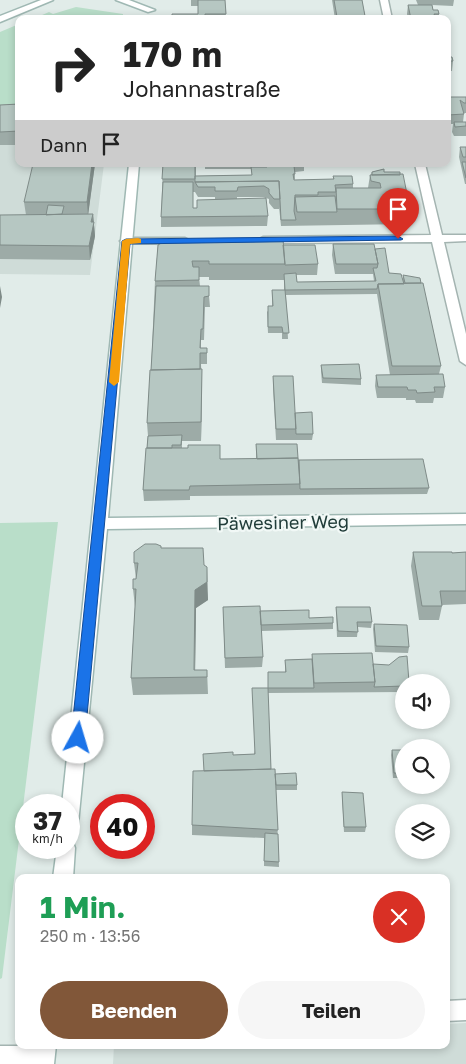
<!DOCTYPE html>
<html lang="de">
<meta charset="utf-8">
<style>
body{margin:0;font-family:"Golos Text",sans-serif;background:#f6f6f6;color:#222;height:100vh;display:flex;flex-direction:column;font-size:19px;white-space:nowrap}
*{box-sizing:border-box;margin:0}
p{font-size:16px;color:#767676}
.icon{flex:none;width:28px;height:28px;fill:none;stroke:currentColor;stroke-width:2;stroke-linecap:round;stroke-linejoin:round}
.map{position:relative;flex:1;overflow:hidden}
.panel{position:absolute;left:15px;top:874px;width:435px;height:175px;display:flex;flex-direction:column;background:#fff;border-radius:10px;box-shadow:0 2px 8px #0003}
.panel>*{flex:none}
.hud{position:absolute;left:15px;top:15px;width:436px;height:152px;border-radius:10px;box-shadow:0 2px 8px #0003;background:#fff;color:#222;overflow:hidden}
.buttons{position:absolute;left:395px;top:674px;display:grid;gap:10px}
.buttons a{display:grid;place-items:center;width:55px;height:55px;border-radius:50%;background:#fff;box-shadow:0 2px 8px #0003;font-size:25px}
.speed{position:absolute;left:15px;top:794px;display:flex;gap:10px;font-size:25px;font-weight:700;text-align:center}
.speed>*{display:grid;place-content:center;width:65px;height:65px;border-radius:50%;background:#fff;box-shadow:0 2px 8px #0003;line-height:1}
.speed small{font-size:12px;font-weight:400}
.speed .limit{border:8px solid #d22;background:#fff;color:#111}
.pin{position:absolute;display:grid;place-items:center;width:42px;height:42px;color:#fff;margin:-51px -21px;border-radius:50% 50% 50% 0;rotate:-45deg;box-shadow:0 0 5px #0007}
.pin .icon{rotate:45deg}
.me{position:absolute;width:55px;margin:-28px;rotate:6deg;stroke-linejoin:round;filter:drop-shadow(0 0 4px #0008)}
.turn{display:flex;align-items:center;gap:18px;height:105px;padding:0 25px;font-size:22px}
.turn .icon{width:65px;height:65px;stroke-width:2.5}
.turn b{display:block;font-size:35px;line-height:42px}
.then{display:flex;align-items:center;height:48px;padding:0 25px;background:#0003;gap:10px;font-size:19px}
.round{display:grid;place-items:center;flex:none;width:52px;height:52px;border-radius:26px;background:#f6f6f6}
.headline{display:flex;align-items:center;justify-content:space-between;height:85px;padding:0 25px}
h1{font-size:30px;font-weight:700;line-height:38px;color:#1e9e55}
.cta{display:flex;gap:10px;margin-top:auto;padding:10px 25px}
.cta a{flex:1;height:58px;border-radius:30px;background:#815739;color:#fff;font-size:20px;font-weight:700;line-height:58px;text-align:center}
.cta a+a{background:#f6f6f6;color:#222}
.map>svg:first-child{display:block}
</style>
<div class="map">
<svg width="466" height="1064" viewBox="0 0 466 1064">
<rect width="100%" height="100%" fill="#e1ece9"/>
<path fill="#cfdcd8" d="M0 115H19V164H104L90 275 0 274Z
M466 1023V1064H113L114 1045H446V1024Z"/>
<path fill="#b9dec9" d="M76 7 123 14V19H33L49 12 53 14Z
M19 24V115H0V32Z
M58 522 2 978 0 979V523Z"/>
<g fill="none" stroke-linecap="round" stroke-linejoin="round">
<defs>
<path id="lane" d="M466 1000V1020L446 1021V1001Z
M0 1046H43L51 1049 54 1057 51 1064H0Z"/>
<path id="street" d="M380 0H388L392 19H384Z
M415 164H425L442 235H466V241L444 242 466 334V365L460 361 432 242 263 243 257 240 263 237 431 235Z
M126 238H185L191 241 185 244 122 243 120 241Z"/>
<path id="secondary" d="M41 0H53L0 22V16Z
M116 0H129L155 10 148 12Z
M129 164H139L108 518 466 514V524L107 529 78 824 76 830 69 832V805H62Z
M69 840 73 842 75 848 73 878H53L57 848H69Z
M34 1045H56L54 1064H32Z"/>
</defs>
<use href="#lane" stroke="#a4b4b1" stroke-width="3"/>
<use href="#street" stroke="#a4b4b1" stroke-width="3"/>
<use href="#secondary" stroke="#9fb8b3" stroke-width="3"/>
<use href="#lane" fill="#fff" fill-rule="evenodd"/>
<use href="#street" fill="#fff" fill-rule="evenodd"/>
<use href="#secondary" fill="#fff" fill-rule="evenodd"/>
</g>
<path fill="#9daba7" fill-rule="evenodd" d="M191 0H225L226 19H172L198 14V6H191Z
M332 0H362L365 16 371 19H335Z
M416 0H454L453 6 432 5 433 10 439 14V19H408L407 14 408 5H418Z
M448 46 449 53V57L453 61 452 71H448Z
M448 97H466V113H464V114L463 122H466V136H454L452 132 453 124H448Z
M19 104V145H0V105Z
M460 147H466V184H465L459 157Z
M95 164 88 214H93L95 236 90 260 0 259V215H26L24 202Z
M163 164H196V176L252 175 251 169H205V164H304V171L295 172V179L294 180 333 179V176L353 184V188H368L370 175H371L372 172H384L410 209 408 224 281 226 279 207V209H274L269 203V199L263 197H237V199L268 216 267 226 161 227V217ZM193 192H195L198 197H215V199L197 208H193Z
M333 244 375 249 389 273 403 279V275L441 366 439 374 445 387 443 398H434L433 403H416L415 400H406V398H377L375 386 376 375H390L377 294 286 295 288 339H282V333H268L267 312 272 306V290H284V280H209V277H199L200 286 209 296 210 307H205L204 340H201V348H207V364H201L202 387 201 441H182V448L220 459H256V444L298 458 299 460 429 488 427 494 190 496V500L144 501 143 490 148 436 147 423 151 370 155 281 158 245H283L318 264 317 275H296L297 282 374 281 373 274H335L332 255Z
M321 365 361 379V385L322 383 321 371Z
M273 376 295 413 313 434 312 440H276L273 387Z
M162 548 204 565 208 600 196 608 195 670H207L208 694 133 695 131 678 135 607 133 589 136 579 134 563Z
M413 552 452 553 466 552V604L442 605V606L439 620H419L411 566Z
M223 607 260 611 309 618 333 623V629L261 631 263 657 262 667 225 668Z
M336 607 372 622 371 628 358 627 357 637H337L336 612Z
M374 624 409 647 408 653 375 652 373 629Z
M312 654 373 664 404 682V692L268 693 271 769 275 774 297 785V790H276L279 867 264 866V838L192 835V825L204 771 233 755 254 754 268 688 285 672V660L312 659Z
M392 750H404V778H393L391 755Z
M342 792 366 827 365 832H344L342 797Z"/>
<path fill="#7f8b88" d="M92 164H95L88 216 87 202Z
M93 214 95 236 90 260 89 246Z
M0 286 2 297 0 308Z
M202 369V387L201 441V422Z
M207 567 208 600 196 608 195 677V590Z"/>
<path fill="#b6c7c2" stroke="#7f8b88" d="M198 0H225L226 14H205V19H172V14H198Z
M334 0H362L365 16H370L371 19H340V17H337Z
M408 5H432L433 10H438L439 14H434L436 19H411Z
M448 57H452L453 61H448Z
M448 97H466V103H464L460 100 464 114 448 115Z
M19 104V131L0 132V105Z
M454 122H466V126L455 127Z
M460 147H466V157H463Z
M462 162H466V178Z
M33 164H92L87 202H24Z
M163 164H195V179H162Z
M267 164H304V166H294L295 174H293L294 180 334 179 333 176H352L353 184 335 185 336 192H318V195H295L294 211 296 220H281L279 181 195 182V176L252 175 251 167H267Z
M384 169V172H400V175H372V172Z
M403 174 410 209H337L336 188H381L380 183 371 181 370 175Z
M279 181 280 199H274L269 193V189L264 186 238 187 237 191H215V187H198L195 182Z
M163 182H193V208H197V200L266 198 268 216 161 217Z
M335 196 337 212H297L295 197Z
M48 205 64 206 62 214 46 215Z
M93 214 91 222H94L89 246 0 245V215Z
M283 239 285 264H209V261H192L193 267H199V280L155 281 158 245 165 241Z
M333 244H374L378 264H336Z
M283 245H315L318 264 285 265Z
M385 248 389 273 401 274 404 284H378L377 289 285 290 284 274 296 273 297 282 376 281 373 268H377L378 264 375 249Z
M403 275 420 278 421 283H405Z
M423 283 441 366H392L378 284Z
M156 286H209V296L204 297 203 329H201L200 348H207V353H200V369L151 370Z
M272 290H285L289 333H283L282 327H268V306H273Z
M359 364 361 379 323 378 321 365Z
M202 369 201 422 147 423 150 370Z
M443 374 445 387H434L435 392 417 393 416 390H408L407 387H378L376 375Z
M273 376H293L296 429H276Z
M312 412 313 434H296L295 413Z
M182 435 181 445H172V448H147L148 436Z
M256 444H297L298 458 257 459Z
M188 445H220V459L298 458 300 484 190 486 189 490H143L146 448H188Z
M423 459 429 488 300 489 299 460Z
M145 544H156L161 546V548H203L204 565 207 567V582L195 590 194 670H207V677L131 678 136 589H133V579H136L138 563H134V552Z
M413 552H452V553L466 552V591H440L442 606H422Z
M260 606 263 657 225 658 223 607Z
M336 607H370L372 622H357L358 632 338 631Z
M309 610V618L333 617V623L261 625 260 611Z
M374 624 407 625 409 647 376 646Z
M372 653 375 682 314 683 312 654Z
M407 656 409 682H404V686L374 687 375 682 373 664 389 665 399 657Z
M312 659 314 688H268V672H286L285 660Z
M252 688H268L271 769 204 771 203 754 233 752V755L255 754Z
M392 750H404V773H394Z
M275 769 278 830 192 825 193 771Z
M296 773 297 785H276L275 774Z
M342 792 363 793 366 827H344Z
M265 833 278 834 279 862 264 861Z"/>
<path fill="#1a73e8" stroke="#114b97" d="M398 236 403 239 401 240 130 244 85 738 83 742 78 743 73 742 71 738 122 241 126 239Z"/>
<path fill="#f59e0b" d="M138 238 141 239V243L130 244 119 382 114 386 109 382 122 241 126 239Z"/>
<g text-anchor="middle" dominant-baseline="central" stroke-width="4.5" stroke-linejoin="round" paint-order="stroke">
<g font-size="18" fill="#213d3a" stroke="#f1f8f6">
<text transform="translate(283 522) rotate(-1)">Päwesiner Weg</text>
</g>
</g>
</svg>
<div class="buttons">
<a><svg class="icon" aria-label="sound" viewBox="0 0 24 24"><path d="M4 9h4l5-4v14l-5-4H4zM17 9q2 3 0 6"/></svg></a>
<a><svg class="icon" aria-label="search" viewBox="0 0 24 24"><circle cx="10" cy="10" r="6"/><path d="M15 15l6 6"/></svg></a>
<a><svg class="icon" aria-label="layers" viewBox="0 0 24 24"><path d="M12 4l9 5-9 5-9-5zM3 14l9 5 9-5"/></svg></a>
</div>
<div class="speed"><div>37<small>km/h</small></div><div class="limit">40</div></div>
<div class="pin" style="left:398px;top:239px;background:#d93025"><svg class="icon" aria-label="arrive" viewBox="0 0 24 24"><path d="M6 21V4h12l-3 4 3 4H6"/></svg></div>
<svg class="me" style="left:78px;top:738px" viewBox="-20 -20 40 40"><circle r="19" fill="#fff"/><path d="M0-13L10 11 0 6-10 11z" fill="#1a73e8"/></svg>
<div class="hud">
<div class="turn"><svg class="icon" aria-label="right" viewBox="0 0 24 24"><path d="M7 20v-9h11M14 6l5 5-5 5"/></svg><div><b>170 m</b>Johannastraße</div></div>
<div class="then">Dann<svg class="icon" aria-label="arrive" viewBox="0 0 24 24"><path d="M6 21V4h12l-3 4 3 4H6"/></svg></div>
</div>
<section class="panel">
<div class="headline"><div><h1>1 Min.</h1><p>250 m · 13:56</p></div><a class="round" style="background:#d93025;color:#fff"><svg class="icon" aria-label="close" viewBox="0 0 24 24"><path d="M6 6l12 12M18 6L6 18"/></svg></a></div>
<div class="cta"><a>Beenden</a><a>Teilen</a></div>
</section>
</div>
